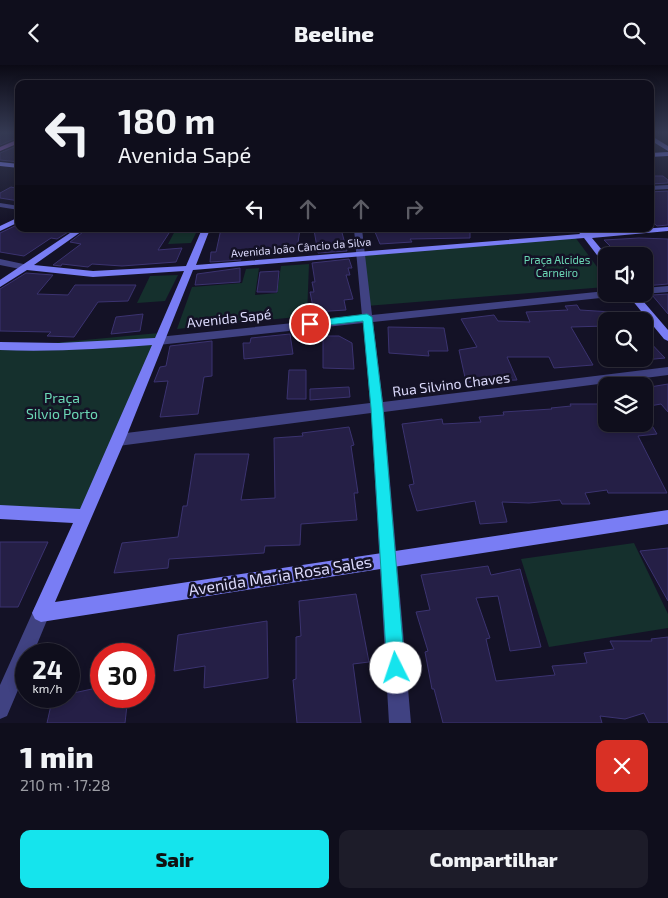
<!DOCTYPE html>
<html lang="pt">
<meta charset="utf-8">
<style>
body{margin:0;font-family:"Exo 2",sans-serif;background:#1d1c29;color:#f1f3f6;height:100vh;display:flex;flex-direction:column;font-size:19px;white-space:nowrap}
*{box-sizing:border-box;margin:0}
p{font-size:16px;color:#9b9ca3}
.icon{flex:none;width:28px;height:28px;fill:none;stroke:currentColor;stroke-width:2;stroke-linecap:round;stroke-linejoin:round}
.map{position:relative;height:658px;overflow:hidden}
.side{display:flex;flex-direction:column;background:#0f0e1c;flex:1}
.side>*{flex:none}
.banner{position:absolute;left:15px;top:15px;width:639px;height:152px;border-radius:10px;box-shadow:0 2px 8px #0003,0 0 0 1px #2f2e3b;background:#0f0e1c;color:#f1f3f6;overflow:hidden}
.tools{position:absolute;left:598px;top:182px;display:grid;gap:10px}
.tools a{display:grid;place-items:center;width:55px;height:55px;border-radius:10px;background:#0f0e1c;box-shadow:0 2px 8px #0003,0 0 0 1px #2f2e3b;font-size:25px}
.speed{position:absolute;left:15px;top:578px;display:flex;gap:10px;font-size:25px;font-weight:700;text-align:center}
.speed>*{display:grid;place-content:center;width:65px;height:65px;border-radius:50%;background:#0f0e1c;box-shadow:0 2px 8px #0003,0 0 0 1px #2f2e3b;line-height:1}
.speed small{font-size:12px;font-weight:400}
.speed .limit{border:8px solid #d22;background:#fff;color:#111}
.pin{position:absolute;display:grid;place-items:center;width:42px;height:42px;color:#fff;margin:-21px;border:2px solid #fff;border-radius:50%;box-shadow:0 1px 5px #0007}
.me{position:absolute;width:55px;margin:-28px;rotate:356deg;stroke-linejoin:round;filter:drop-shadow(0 0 4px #0008)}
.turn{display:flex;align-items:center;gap:18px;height:105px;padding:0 20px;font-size:22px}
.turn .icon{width:65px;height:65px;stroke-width:2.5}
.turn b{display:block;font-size:35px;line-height:42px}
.lanes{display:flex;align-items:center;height:48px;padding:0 20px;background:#0003;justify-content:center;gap:25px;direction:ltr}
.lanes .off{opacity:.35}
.round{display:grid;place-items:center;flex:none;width:52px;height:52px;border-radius:10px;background:#1d1c29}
.headline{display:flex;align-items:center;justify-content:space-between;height:85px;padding:0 20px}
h1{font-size:30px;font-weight:800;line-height:38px}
.action{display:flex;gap:10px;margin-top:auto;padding:10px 20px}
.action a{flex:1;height:58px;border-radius:10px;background:#15e4ed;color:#111;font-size:20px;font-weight:800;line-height:58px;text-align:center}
.action a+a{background:#1d1c29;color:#f1f3f6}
header{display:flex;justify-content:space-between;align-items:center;height:65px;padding:0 20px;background:#0f0e1c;font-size:22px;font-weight:800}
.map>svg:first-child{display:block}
</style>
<header><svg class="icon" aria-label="back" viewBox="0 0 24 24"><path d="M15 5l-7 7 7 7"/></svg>Beeline<svg class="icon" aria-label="search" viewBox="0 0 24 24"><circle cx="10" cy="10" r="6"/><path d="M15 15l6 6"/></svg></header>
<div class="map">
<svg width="668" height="658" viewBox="0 0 668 658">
<rect width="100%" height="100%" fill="#141226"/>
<path fill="#15302d" d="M176 164H198L191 178 168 179Z
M575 172 606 214V222L366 241 360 191Z
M309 199 307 251 177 264 192 222 242 218 246 204 259 203 255 230 277 228 281 201Z
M178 210 165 236 137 238 150 211Z
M159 268 82 450 0 444V283Z
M634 478 668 549V563L549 582 521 494Z"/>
<path fill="#251f46" stroke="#3b3370" d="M0 68H19V72L0 80Z
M19 80V97L0 95V88Z
M650 111H663L668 115V118L650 119Z
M11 122 19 124V136L0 133V128Z
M668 126V160L657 161 650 155V127Z
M19 159V164H73L57 174 51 173 24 191 0 187V168Z
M87 164 124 166 126 164 171 165 158 185 182 183 176 197 122 201 92 199 88 202 62 199 61 201 53 200 81 179 70 177Z
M221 164H300L297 184 263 186 262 190 241 192V195L210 197 211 187H216Z
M341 164 347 186 318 188 314 165Z
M408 164H470V173L410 174 412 177 380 179 375 167Z
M639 173 668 174V219L644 221V187L617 188 604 175Z
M349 194 352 203H348L350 210H346L353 234 344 235 346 245 314 247 310 227H314L312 217H315L312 198Z
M240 203V217L195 220 197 209Z
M279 206 277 227H257L260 207Z
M26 208 53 210 37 229 68 230 75 220H136L128 236 98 237 74 272 47 271 51 267 0 266V224Z
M668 229V249L652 230Z
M577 240 580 245 628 248V256H606V261L571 262 593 300 554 303 549 292H507L517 315 466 317 459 285 477 282 461 254 494 250 498 256 530 257 526 247 568 245 565 241Z
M143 249 140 266 111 269 116 252Z
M388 262 444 263 448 286H428L429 291 389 288Z
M290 269 293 289 244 294 243 278H250L251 273Z
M323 271H339L352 278 354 304 323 303Z
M644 271 665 293 644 295Z
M212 276V311L204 312 198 349 160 352 168 316 154 317 160 302 166 301 170 281Z
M289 305H306V334H287Z
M668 319V347L661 339 644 342V323Z
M349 322 350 332 310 335V324Z
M570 339H606V359H651L657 369 638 371 667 428H608L607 425 585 428 590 439H562L560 435 529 438 502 437 507 457 480 459 475 436 417 446 409 420 414 419 402 359 442 354 443 359 481 357 479 352 504 350 503 347 552 344 551 343 571 341Z
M349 362 354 380 351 381 358 428H354L357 455 301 459 300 480 265 481 264 488 169 494 168 503 114 508 122 478 178 472 183 441H187L195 389H249L241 435 275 433 274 373 303 371 302 368Z
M0 477H48L18 542H0Z
M668 483V536L640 486Z
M488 501 491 510 520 504 541 582 510 586 498 531 476 533 490 573 486 574 496 616 555 610 552 601 587 598 584 588 614 584 610 576H652L651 574 668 572V658H649L644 648 625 654 600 651 602 658H443L434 624H432L425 587 428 586 416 547 430 545 421 510Z
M356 529 369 597 353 599 361 658H297L293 615 296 614V572L301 571 299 536Z
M267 556 268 613 204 623 205 601 174 606 178 570Z
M101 622V631H128L125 658H47L53 631H69V629Z"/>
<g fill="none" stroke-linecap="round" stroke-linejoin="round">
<path fill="#404282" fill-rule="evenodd" d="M668 120V124L650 125V121Z
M0 138 19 141V145L0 142Z
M354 164H362L372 250 606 226V229H615L610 232 373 257 383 337 668 302V310L384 347 411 658H389L371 348 118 381 113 379 111 375 113 371 118 369 370 338 363 258 158 280 152 276 158 272 362 251Z
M0 194 28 200 30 202 25 205 0 200Z
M668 221V227L644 229H643L644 223Z
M41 539 47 542 50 548 33 589H26V606L7 651 0 654V620L35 542Z"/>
<path fill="#797df4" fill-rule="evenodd" d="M650 70 668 81V86L650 75Z
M668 87V91L650 92V88Z
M0 97 19 99V103L0 101Z
M19 152V157L0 166V161Z
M668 162V166L592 173 607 191 606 199 603 198 584 173 193 205 125 375 55 537 668 445V459L41 557 35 554 32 548 73 458 0 454V440L80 444 152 280C101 284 51 287 0 285V277L59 278 155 273 184 206 93 212 27 205 0 222V215L76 164H85L34 200 93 206 186 201 202 164H210L196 200 580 169 578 166 581 164 588 168Z
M627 229H637L668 265V276L664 274Z"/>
<path fill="#b76af3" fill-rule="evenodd" d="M19 74V78L0 86V82Z"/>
</g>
<linearGradient id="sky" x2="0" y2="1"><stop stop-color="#0b0a15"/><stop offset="0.42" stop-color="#343952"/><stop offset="1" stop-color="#343952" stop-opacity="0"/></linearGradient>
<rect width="668" height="160" fill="url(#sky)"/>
<path fill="#15e4ed" stroke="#0e949a" d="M367 249 372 252 383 343 405 603 402 609 396 612 390 609 387 603 371 343 363 256 310 262 305 259 310 256Z"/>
<g text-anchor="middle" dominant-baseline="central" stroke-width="5" stroke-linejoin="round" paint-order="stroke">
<g font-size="11" fill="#dcdafc" stroke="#141226">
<text transform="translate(301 182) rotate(-5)">Avenida João Câncio da Silva</text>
</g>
<g font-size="11" fill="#6bd7b5" stroke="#141226">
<text x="557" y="194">Praça Alcides<tspan x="557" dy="13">Carneiro</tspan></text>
</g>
<g font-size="14" fill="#dcdafc" stroke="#141226">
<text transform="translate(229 253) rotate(-6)">Avenida Sapé</text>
<text transform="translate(451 319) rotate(-7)">Rua Silvino Chaves</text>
</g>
<g font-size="14" fill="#6bd7b5" stroke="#141226">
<text x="62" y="332">Praça<tspan x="62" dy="16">Silvio Porto</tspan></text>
</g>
<g font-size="16" fill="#dcdafc" stroke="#141226">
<text transform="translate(280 510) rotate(-9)">Avenida Maria Rosa Sales</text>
</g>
</g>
</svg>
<div class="tools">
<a><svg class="icon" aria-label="sound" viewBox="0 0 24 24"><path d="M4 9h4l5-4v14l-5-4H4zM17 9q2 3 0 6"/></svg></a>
<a><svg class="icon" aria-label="search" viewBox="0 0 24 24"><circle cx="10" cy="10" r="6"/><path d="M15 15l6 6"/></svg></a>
<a><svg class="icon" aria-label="layers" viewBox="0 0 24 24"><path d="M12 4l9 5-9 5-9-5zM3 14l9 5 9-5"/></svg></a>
</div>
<div class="speed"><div>24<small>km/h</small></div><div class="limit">30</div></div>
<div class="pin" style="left:310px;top:259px;background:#d93025"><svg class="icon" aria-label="arrive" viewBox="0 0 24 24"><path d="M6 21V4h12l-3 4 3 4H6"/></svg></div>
<svg class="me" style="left:396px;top:603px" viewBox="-20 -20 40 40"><circle r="19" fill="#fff"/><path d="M0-13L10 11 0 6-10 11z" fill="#15e4ed"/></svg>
<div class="banner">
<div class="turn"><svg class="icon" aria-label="left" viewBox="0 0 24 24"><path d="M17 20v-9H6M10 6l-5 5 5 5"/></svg><div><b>180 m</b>Avenida Sapé</div></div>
<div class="lanes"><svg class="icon" aria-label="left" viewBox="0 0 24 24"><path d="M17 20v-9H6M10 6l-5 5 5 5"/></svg><svg class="icon off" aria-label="ahead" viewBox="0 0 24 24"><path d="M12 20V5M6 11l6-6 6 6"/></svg><svg class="icon off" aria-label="ahead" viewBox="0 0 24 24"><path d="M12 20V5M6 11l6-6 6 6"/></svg><svg class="icon off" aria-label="right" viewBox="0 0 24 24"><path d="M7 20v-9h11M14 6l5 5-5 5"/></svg></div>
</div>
</div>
<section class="side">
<div class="headline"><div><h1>1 min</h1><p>210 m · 17:28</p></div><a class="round" style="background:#d93025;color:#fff"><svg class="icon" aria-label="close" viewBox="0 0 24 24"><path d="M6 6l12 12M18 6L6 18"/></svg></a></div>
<div class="action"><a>Sair</a><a>Compartilhar</a></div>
</section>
